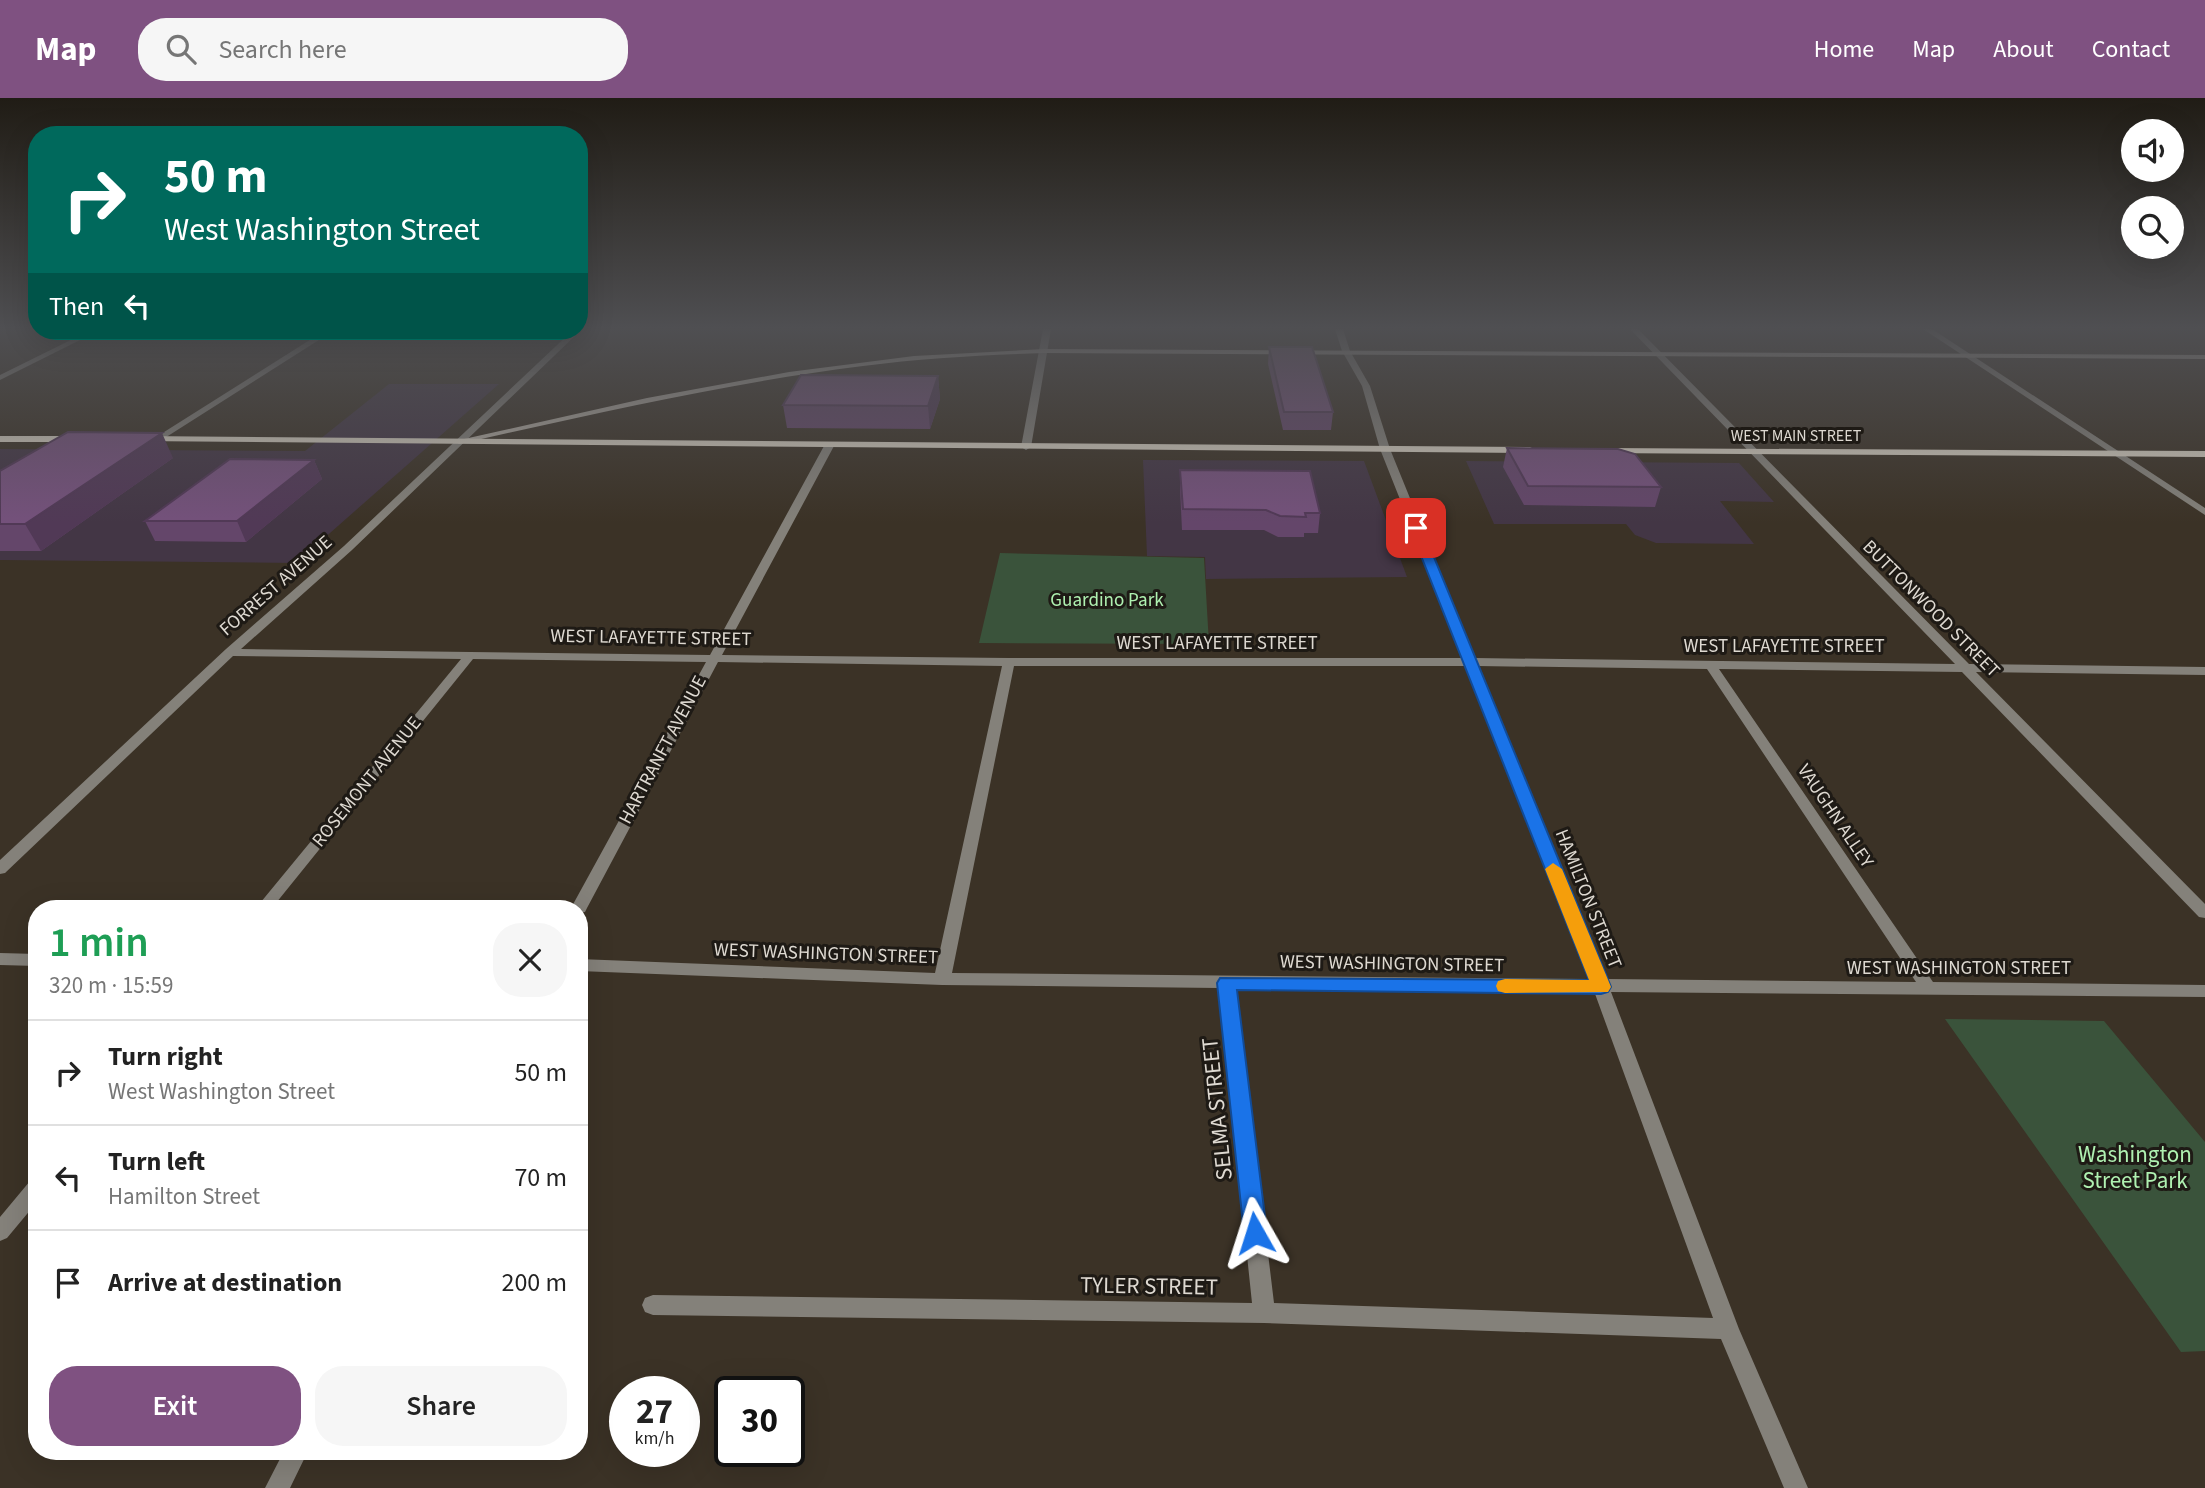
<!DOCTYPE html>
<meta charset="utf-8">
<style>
body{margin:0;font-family:"Source Sans 3",sans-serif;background:#f6f6f6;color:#222;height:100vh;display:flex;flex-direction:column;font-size:26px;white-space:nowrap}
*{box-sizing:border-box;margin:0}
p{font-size:23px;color:#767676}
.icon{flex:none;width:38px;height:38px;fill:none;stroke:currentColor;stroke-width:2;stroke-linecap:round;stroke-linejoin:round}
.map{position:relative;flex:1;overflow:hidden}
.drawer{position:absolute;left:28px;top:802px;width:560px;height:560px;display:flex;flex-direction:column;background:#fff;border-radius:28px;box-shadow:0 7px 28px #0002}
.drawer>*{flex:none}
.top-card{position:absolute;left:28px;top:28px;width:560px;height:214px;border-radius:28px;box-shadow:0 7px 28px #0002;background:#00695c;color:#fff;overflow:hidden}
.buttons{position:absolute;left:2121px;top:21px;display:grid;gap:14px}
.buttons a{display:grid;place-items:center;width:63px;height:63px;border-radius:50%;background:#fff;box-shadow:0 7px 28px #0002;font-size:35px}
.speed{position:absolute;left:609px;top:1278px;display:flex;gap:14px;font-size:35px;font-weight:700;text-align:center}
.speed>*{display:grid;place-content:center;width:91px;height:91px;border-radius:50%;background:#fff;box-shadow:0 7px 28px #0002;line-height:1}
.speed small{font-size:18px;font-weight:400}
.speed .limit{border:4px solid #111;border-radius:10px;background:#fff;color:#111}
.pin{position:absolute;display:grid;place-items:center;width:60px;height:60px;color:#fff;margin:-30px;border-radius:14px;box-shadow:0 4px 10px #0006}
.me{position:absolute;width:77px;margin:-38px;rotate:354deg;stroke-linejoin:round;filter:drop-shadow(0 0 5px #0008)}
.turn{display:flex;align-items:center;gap:24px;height:147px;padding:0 21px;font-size:32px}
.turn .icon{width:91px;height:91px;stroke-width:2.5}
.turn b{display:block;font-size:49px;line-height:60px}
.then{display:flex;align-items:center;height:66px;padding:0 21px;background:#0003;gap:14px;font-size:26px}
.round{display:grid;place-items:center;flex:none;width:74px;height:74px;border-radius:28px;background:#f6f6f6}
.summary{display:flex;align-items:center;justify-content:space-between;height:119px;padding:0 21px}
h1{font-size:42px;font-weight:600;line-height:52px;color:#1e9e55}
.action{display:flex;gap:14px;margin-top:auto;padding:14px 21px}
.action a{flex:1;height:80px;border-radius:28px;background:#7f5181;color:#fff;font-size:28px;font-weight:600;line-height:80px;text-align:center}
.action a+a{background:#f6f6f6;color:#222}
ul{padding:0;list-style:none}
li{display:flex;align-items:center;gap:21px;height:105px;padding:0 21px;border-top:2px solid #e0e0e0}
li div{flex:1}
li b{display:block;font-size:26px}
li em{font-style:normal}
header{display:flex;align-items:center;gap:42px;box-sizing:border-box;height:98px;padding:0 35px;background:#7f5181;color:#fff}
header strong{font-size:33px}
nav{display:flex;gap:38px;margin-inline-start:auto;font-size:24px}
.search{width:490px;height:63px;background:#f6f6f6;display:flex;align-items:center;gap:18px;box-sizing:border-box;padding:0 24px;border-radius:28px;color:#767676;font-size:26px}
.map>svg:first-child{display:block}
</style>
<header>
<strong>Map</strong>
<div class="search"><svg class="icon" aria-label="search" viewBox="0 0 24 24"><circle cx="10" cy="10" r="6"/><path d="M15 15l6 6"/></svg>Search here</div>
<nav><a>Home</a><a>Map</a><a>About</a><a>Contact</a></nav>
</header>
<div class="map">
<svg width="2205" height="1390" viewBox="0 0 2205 1390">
<rect width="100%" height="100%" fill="#3b3226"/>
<path fill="#433645" d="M389 286H499L296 465 0 462V351L305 353Z
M1143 362 1364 363 1407 479 1206 481 1205 459 1147 458Z
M1466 363 1739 365 1774 404 1720 403 1754 446 1656 445 1635 437 1626 426H1494Z"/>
<path fill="#3a533b" d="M1000 455 1204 460 1209 546 979 545Z
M1945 921 2104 923 2205 1044V1253L2181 1254Z"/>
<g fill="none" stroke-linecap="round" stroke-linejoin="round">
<path fill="#84817a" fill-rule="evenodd" d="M1043 231H1051L1031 349 1026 352 1021 349Z
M1335 231H1343L1350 253 1370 288 1390 351 1475 560 1955 566 1630 231H1638L1969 566 2205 569V577L1976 574 2205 806V820L2199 819 1962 574 1719 571 1933 884 2205 887V899L1611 894 1739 1231 1808 1390H1784L1721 1241 1264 1225 653 1217 645 1214 642 1207 645 1200 653 1197 1252 1205 1219 890 942 887 579 873V861L935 875 1002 568 718 564 587 810 585 814 579 815V810H571L706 564 473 561 272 810H256L461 561 233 558 5 775 0 776V762L226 551 344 448 572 233H580L352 452 241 551 710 557 824 348 829 345 834 348 722 557 1009 560H1463L1380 351 1362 288 1342 253ZM1014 568H1466L1589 881 952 875ZM1478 568 1707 571 1916 884 1606 881ZM1236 890 1594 893 1713 1220 1274 1205Z
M1923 231H1932L2205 410V417Z
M89 233H98L0 282V277Z
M324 233H333L160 343 153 341Z
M0 855 37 856V868L0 867Z
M37 1081V1104L7 1140 0 1143V1119L30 1083Z
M284 1353H308L290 1390H265Z"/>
<path fill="#b2aca2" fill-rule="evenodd" d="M1044 251 2205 257V261L1044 255C983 257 923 260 863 268 727 285 593 316 459 346L455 343 647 300 789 274 914 258Z"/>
<path fill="#d5cec0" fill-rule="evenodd" d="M0 338H81L87 341 81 344H0Z
M140 338 1530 349 1536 352 1530 355 136 343V339Z
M1603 350 2205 353V359L1599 355 1597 353Z"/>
</g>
<path fill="#64466a" d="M1269 249 1333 314 1331 332H1283L1268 266Z
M938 278 940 301 930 331 787 330 783 307Z
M1507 350 1661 389 1655 409 1524 407 1503 369Z
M173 360 41 453H0V373Z
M314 362 322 381 246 444 155 443 145 423Z
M1180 372 1320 415 1318 435H1304V439H1278L1264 432H1182L1180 391Z"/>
<path fill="#513956" d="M938 278 940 301 930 331 928 308Z
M162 335 173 360 41 453 25 426Z
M314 362 322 381 246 444 237 423Z"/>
<path fill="#74517b" stroke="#513956" stroke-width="2" d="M1269 249H1312L1333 314H1284Z
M801 277 938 278 928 308 783 307Z
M68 334 162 335 25 426H0V373Z
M1507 350 1618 351 1635 356 1661 389 1528 388Z
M230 361 314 362 237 423H145Z
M1180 372 1310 373 1320 415H1305L1306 419 1280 418 1266 412 1183 411Z"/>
<linearGradient id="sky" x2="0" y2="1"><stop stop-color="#201c15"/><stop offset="0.54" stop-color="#4f4f52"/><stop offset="1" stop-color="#4f4f52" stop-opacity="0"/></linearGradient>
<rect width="2205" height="425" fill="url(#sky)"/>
<path fill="#1a73e8" stroke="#114b97" stroke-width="2" d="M1416 427 1422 430 1611 889 1608 894 1601 896 1237 892 1267 1135 1263 1142 1255 1145 1247 1142 1244 1135 1217 885 1220 880 1589 882 1410 430Z"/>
<path fill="#f59e0b" d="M1553 765 1562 771 1611 889 1608 894 1505 895 1498 893 1496 888 1498 883 1505 881 1589 882 1545 771Z"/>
<g text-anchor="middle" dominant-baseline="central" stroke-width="6" stroke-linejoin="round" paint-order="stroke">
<g font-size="16" fill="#ded9d1" stroke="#1e1a15">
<text x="1796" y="338">WEST MAIN STREET</text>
</g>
<g font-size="19" fill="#ded9d1" stroke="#1e1a15">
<text transform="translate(276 488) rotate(-41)">FORREST AVENUE</text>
<text transform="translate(1931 511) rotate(45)">BUTTONWOOD STREET</text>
<text transform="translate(651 540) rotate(1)">WEST LAFAYETTE STREET</text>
<text x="1217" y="545">WEST LAFAYETTE STREET</text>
<text x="1784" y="548">WEST LAFAYETTE STREET</text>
<text transform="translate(663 652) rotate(-62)">HARTRANFT AVENUE</text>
<text transform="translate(367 684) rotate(-51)">ROSEMONT AVENUE</text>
<text transform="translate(1835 718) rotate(56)">VAUGHN ALLEY</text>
<text transform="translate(1588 801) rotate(68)">HAMILTON STREET</text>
<text transform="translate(826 856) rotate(2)">WEST WASHINGTON STREET</text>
<text transform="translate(1392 866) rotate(1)">WEST WASHINGTON STREET</text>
<text x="1959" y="870">WEST WASHINGTON STREET</text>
</g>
<g font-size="19" fill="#aff1b1" stroke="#1e1a15">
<text x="1107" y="502">Guardino Park</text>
</g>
<g font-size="23" fill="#ded9d1" stroke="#1e1a15">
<text transform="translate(1217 1011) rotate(-96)">SELMA STREET</text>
<text transform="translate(1149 1188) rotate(1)">TYLER STREET</text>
</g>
<g font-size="23" fill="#aff1b1" stroke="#1e1a15">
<text x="2135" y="1056">Washington<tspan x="2135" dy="26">Street Park</tspan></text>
</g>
</g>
</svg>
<div class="buttons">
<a><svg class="icon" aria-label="sound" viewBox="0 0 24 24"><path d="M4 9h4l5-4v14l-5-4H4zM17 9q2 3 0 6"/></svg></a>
<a><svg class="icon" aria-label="search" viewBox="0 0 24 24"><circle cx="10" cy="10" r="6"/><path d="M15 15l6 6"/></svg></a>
</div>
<div class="speed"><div>27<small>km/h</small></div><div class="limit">30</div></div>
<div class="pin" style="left:1416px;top:430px;background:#d93025"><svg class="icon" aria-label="arrive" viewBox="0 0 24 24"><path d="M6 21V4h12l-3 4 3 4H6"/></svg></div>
<svg class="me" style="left:1255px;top:1135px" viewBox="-20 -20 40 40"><path d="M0-17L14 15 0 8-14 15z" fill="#1a73e8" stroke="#fff" stroke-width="4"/></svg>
<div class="top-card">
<div class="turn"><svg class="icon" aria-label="right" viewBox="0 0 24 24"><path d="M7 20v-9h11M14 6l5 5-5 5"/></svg><div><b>50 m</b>West Washington Street</div></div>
<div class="then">Then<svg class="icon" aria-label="left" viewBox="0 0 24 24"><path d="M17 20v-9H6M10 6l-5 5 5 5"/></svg></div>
</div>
<section class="drawer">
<div class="summary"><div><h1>1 min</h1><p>320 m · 15:59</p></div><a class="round"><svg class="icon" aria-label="close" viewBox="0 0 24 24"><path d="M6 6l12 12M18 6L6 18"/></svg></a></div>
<ul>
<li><svg class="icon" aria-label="right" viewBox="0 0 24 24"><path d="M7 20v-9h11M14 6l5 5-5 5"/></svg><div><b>Turn right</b><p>West Washington Street</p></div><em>50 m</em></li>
<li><svg class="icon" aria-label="left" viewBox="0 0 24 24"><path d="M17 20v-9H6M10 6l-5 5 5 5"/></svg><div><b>Turn left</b><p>Hamilton Street</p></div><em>70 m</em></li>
<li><svg class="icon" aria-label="arrive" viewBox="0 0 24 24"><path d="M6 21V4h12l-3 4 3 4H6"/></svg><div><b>Arrive at destination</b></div><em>200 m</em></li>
</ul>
<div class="action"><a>Exit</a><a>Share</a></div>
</section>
</div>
